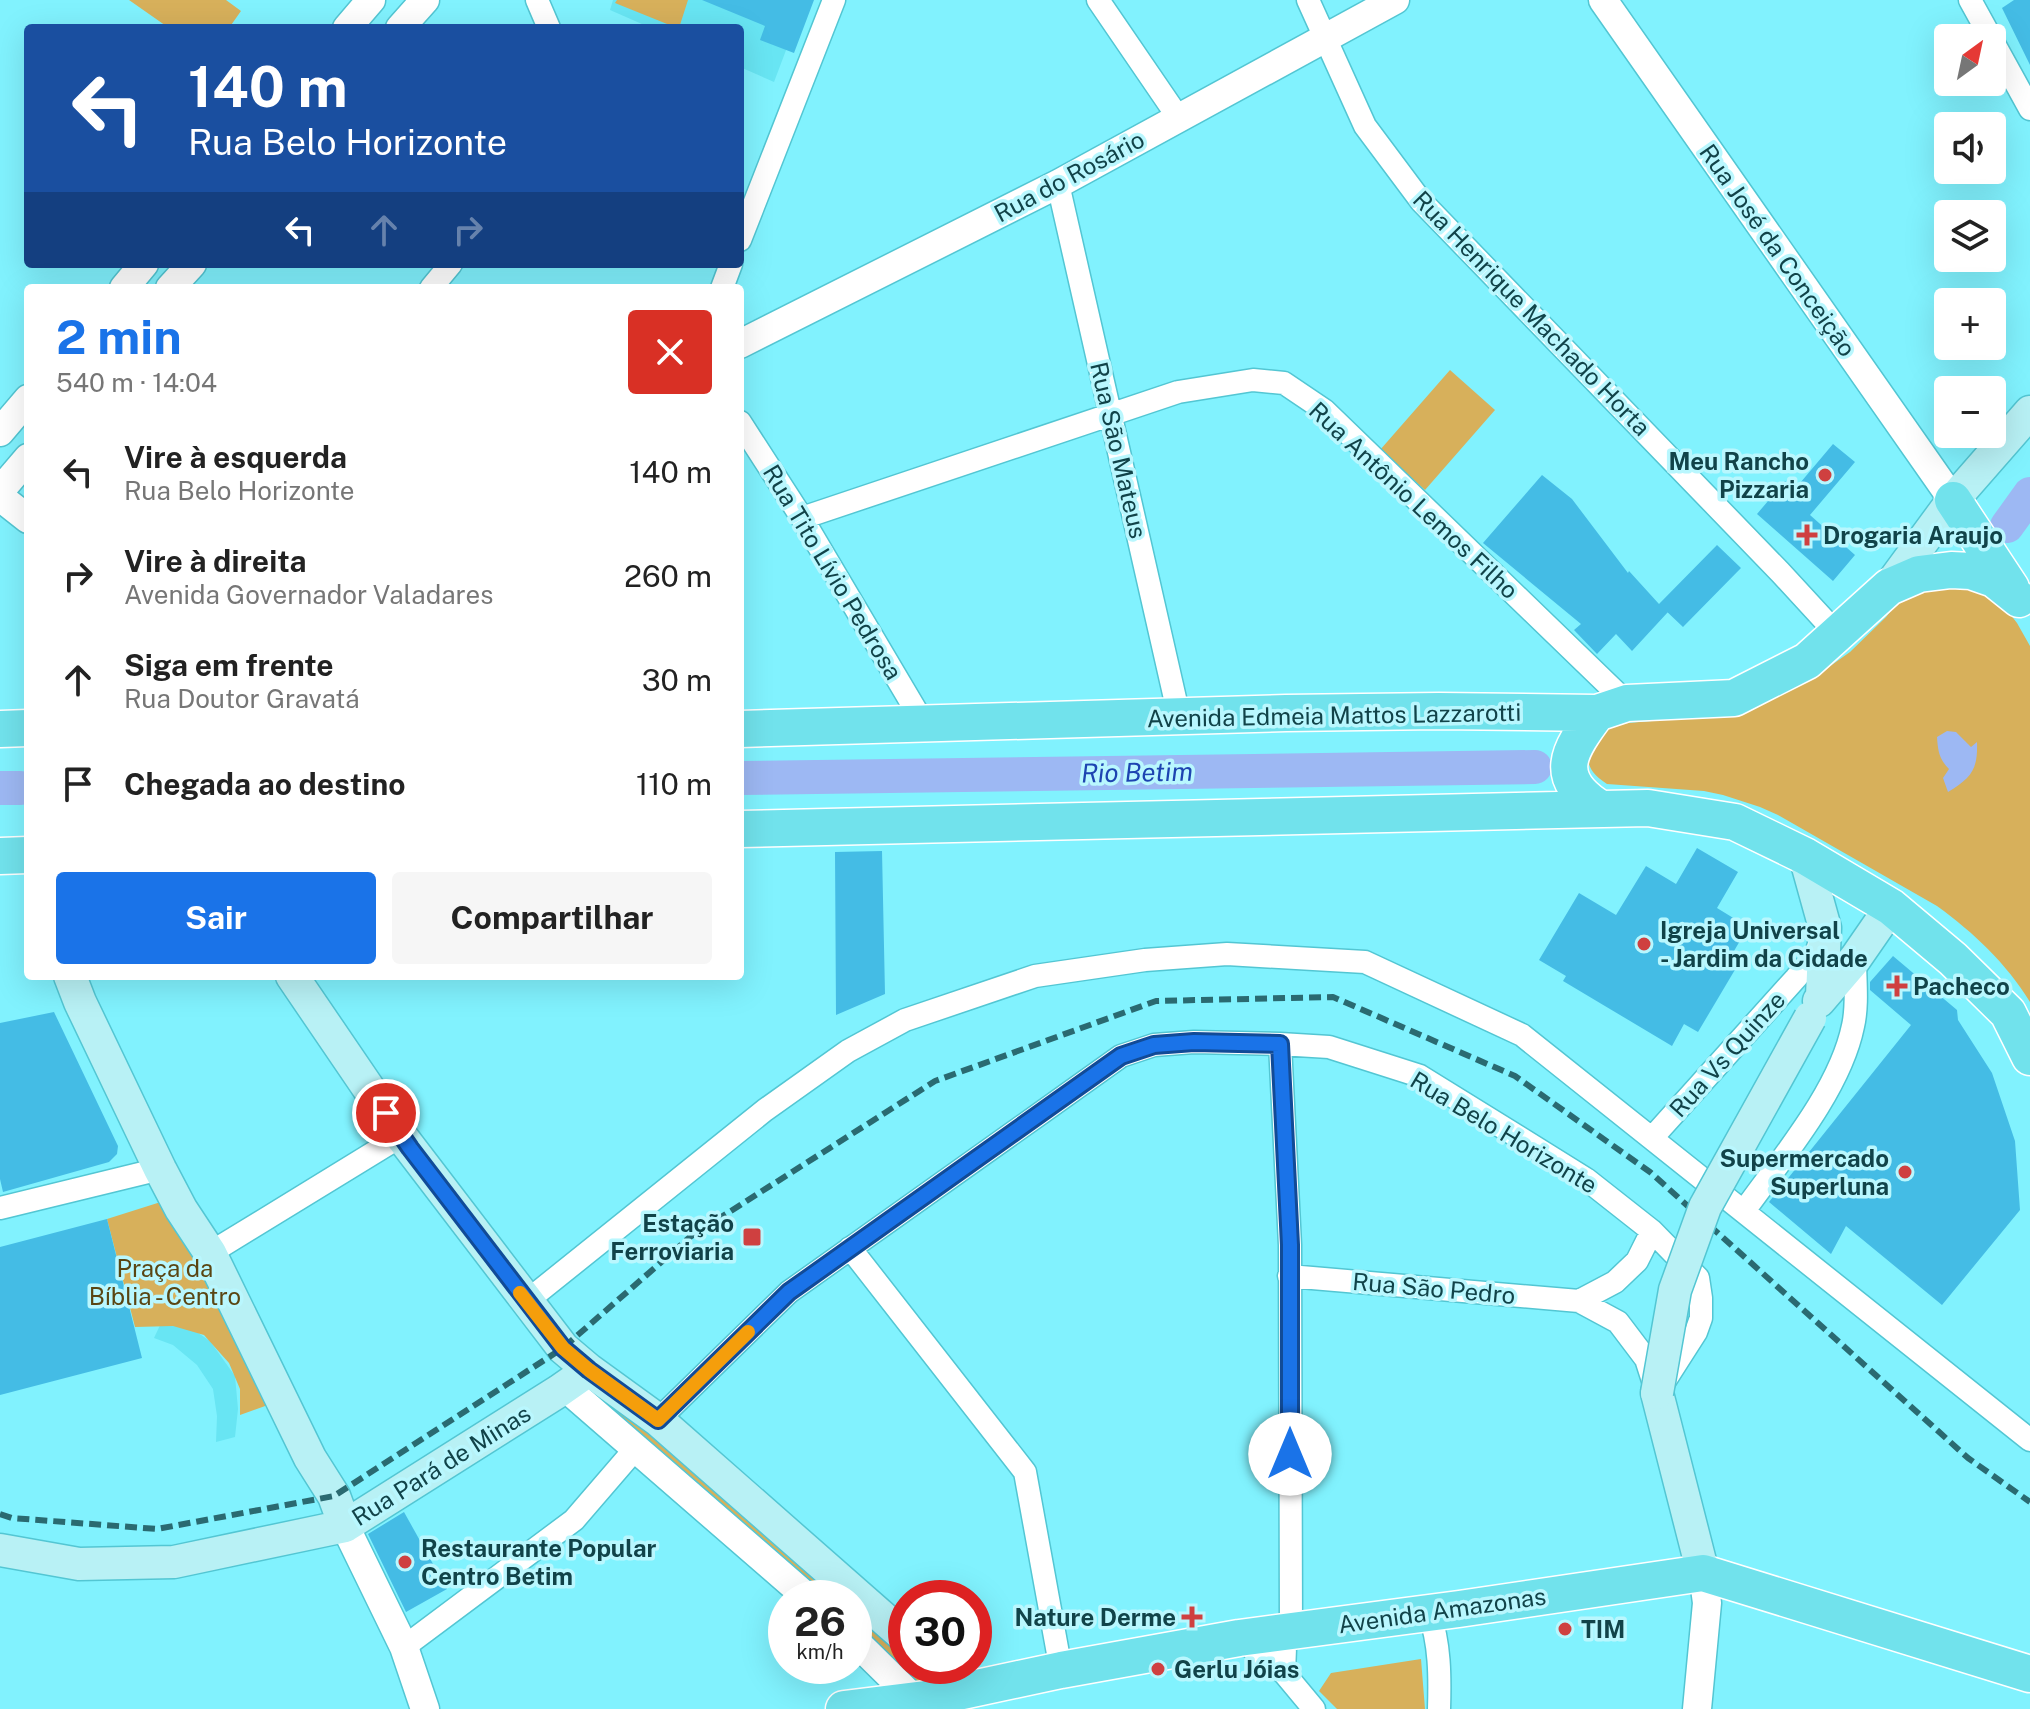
<!DOCTYPE html>
<html lang="pt">
<meta charset="utf-8">
<style>
body{margin:0;font-family:"Public Sans",sans-serif;background:#f6f6f6;color:#222;height:100vh;display:flex;flex-direction:column;font-size:30px;white-space:nowrap}
*{box-sizing:border-box;margin:0}
p{font-size:26px;color:#767676}
.icon{flex:none;width:44px;height:44px;fill:none;stroke:currentColor;stroke-width:2;stroke-linecap:round;stroke-linejoin:round}
.map{position:relative;flex:1;overflow:hidden}
.details{position:absolute;left:24px;top:284px;width:720px;height:696px;display:flex;flex-direction:column;background:#fff;border-radius:8px;box-shadow:0 8px 32px #0002}
.details>*{flex:none}
.guide{position:absolute;left:24px;top:24px;width:720px;height:244px;border-radius:8px;box-shadow:0 8px 32px #0002;background:#1a4fa0;color:#fff;overflow:hidden}
.needle{width:52px;rotate:33deg}
.controls{position:absolute;left:1934px;top:24px;display:grid;gap:16px}
.controls a{display:grid;place-items:center;width:72px;height:72px;border-radius:8px;background:#fff;box-shadow:0 8px 32px #0002;font-size:40px}
.speed{position:absolute;left:768px;top:1580px;display:flex;gap:16px;font-size:40px;font-weight:700;text-align:center}
.speed>*{display:grid;place-content:center;width:104px;height:104px;border-radius:50%;background:#fff;box-shadow:0 8px 32px #0002;line-height:1}
.speed small{font-size:20px;font-weight:400}
.speed .limit{border:12px solid #d22;background:#fff;color:#111}
.pin{position:absolute;display:grid;place-items:center;width:68px;height:68px;color:#fff;margin:-34px;border:4px solid #fff;border-radius:50%;box-shadow:0 2px 8px #0007}
.me{position:absolute;width:88px;margin:-44px;rotate:0deg;stroke-linejoin:round;filter:drop-shadow(0 0 6px #0008)}
.turn{display:flex;align-items:center;gap:28px;height:168px;padding:0 32px;font-size:36px}
.turn .icon{width:104px;height:104px;stroke-width:2.5}
.turn b{display:block;font-size:56px;line-height:68px}
.lanes{display:flex;align-items:center;height:76px;padding:0 32px;background:#0003;justify-content:center;gap:40px;direction:ltr}
.lanes .off{opacity:.35}
.round{display:grid;place-items:center;flex:none;width:84px;height:84px;border-radius:8px;background:#f6f6f6}
.overview{display:flex;align-items:center;justify-content:space-between;height:136px;padding:0 32px}
h1{font-size:48px;font-weight:700;line-height:60px;color:#1a73e8}
.cta{display:flex;gap:16px;margin-top:auto;padding:16px 32px}
.cta a{flex:1;height:92px;border-radius:8px;background:#1a73e8;color:#fff;font-size:32px;font-weight:700;line-height:92px;text-align:center}
.cta a+a{background:#f6f6f6;color:#222}
ul{padding:0;list-style:none}
li{display:flex;align-items:center;gap:24px;height:104px;padding:0 32px}
li div{flex:1}
li b{display:block;font-size:30px}
li em{font-style:normal}
.map>svg:first-child{display:block}
</style>
<div class="map">
<svg width="2030" height="1709" viewBox="0 0 2030 1709">
<rect width="100%" height="100%" fill="#81f2fe"/>
<path fill="#68e5f3" d="M613 0H805L774 82 740 67V28H651L610 10Z
M162 1321 185 1324 210 1341 235 1376 238 1409 235 1437 216 1442 217 1416 213 1389 197 1365 173 1345 154 1338Z"/>
<path fill="#d7b05b" d="M129 0H226L241 11 229 28H169Z
M617 0H688L679 28H677L615 3Z
M1450 370 1495 410 1425 490 1380 450Z
M1942 584 1994 593 2017 623 2030 646V1002C2006 963 1974 933 1937 906L1778 815 1760 807 1723 795 1704 791 1607 784C1576 764 1590 749 1605 725L1699 717 1775 697 1826 669 1850 652 1886 617 1902 597Z
M167 1200 279 1401 240 1415V1389L229 1363 204 1335 173 1326 135 1327 107 1219Z
M609 1393 846 1598H815L595 1406Z
M854 1605 906 1650V1666H925L958 1709H928L854 1632Z
M1421 1659 1425 1709H1337L1319 1691 1331 1673Z"/>
<path fill="#9db8f3" d="M1947 731 1956 732 1971 747 1977 742C1978 770 1971 778 1948 792L1943 778 1949 769C1939 759 1938 751 1937 737Z"/>
<g fill="none" stroke-linecap="round" stroke-linejoin="round">
<path stroke="#9db8f3" stroke-width="34" d="M2007 526 2030 494
M740 778 1535 767
M0 788H20"/>
</g>
<path fill="#44bce5" d="M702 0H814L794 53 760 40 765 26Z
M2014 0H2030V65L2002 8Z
M1833 444 1855 462 1810 515 1855 555 1833 581 1757 514 1785 481 1795 489Z
M1542 475 1572 499 1628 573 1629 571 1659 604 1717 545 1741 568 1683 627 1663 608 1668 612 1632 651 1616 634 1597 654 1574 630 1581 624 1483 543Z
M1697 848 1738 872 1717 908 1748 927 1727 963 1736 968 1698 1032 1684 1024 1672 1046 1563 981 1566 976 1539 960 1579 893 1616 915 1646 866 1676 884Z
M882 851 885 994 836 1015 835 852Z
M1893 956 1957 1010 1958 1020 1992 1073 2015 1141 2020 1210 1942 1305 1846 1226 1831 1254 1769 1202 1911 1025 1870 990V982Z
M54 1012 118 1146 117 1154 109 1162 3 1192 0 1179V1023Z
M107 1219 142 1358 0 1395V1247Z
M404 1512 447 1589 406 1612 368 1534Z"/>
<g fill="none" stroke-linecap="round" stroke-linejoin="round">
<defs>
<path id="minor" d="M537 0 549 28
M1098 0 1178 117
M1308 0 1365 126 1421 201 1780 572 1838 635
M1970 0 1991 38
M1992 40 2030 109
M1058 184 1179 716
M740 240 834 0
M431 288 451 264
M722 288 731 264
M740 422 802 518 924 724
M802 518 1178 392 1253 380 1284 383 1324 410 1627 703
M1280 1044 1290 1245 1291 1631 1285 1648 1284 1673
M1652 1138 1796 978 1816 954 1820 941
M0 1208 160 1169
M1744 1211C1782 1158 1840 1090 1853 1026 1858 1005 1855 980 1855 959
M850 1248 1025 1472 1061 1670
M210 1253 401 1136
M1289 1276 1579 1301 1618 1322 1646 1359 1655 1387
M527 1301 765 1110 848 1051 905 1020 1035 976 1145 960 1227 954 1365 962 1522 1035 2030 1440
M1579 1301 1615 1282 1637 1261 1652 1231
M658 1420 789 1292 1041 1113 1121 1056 1154 1045 1194 1042 1280 1044 1329 1047 1420 1076 1586 1179 1652 1231 1698 1278 1701 1298V1318L1696 1332 1664 1382
M1429 1613C1440 1643 1440 1677 1439 1709
M1239 1638 1284 1673 1314 1709
M404 1647 574 1520 636 1448"/>
<path id="tertiary" d="M1603 0 1953 500
M347 28 371 0
M400 28 425 0
M124 288 144 264
M170 288 192 264
M740 344 1058 184 1395 0
M0 432 28 399
M0 491 28 458
M0 497 28 519
M565 1387 808 1598
M345 1526 404 1647 425 1709
M854 1640 915 1700 921 1709
M1697 1709 1707 1603 1703 1573"/>
<path id="secondary" d="M1889 587 1953 500 2030 412
M1805 856 1825 928 1822 996
M70 976 80 1002 160 1169 181 1209 210 1253 310 1458 334 1496 345 1526
M292 976 401 1136 563 1348 589 1370 658 1420 906 1638
M1819 1001 1855 959 1891 907
M1657 1393 1703 1573
M0 1550 79 1564 174 1562 345 1526 559 1391 589 1370
M937 1666 963 1690"/>
<path id="primary" d="M1953 500 2011 588
M1597 713C1568 751 1551 778 1601 809
M0 729 28 728
M740 729 1286 713 1439 711 1597 713 1627 703 1734 698 1807 661 1889 587 1919 574 1951 570 1971 571 1994 579 2019 599
M740 829 1648 808 1735 822 1805 856 1891 907 1953 959 2008 1013 2030 1057
M0 856 28 855
M844 1709 925 1699 1061 1670 1239 1638 1459 1609 1703 1573 2030 1674"/>
</defs>
<use href="#minor" stroke="#53c6d3" stroke-width="25"/>
<use href="#tertiary" stroke="#53c6d3" stroke-width="31"/>
<use href="#secondary" stroke="#53c6d3" stroke-width="35"/>
<use href="#primary" stroke="#fff" stroke-width="39"/>
<use href="#minor" stroke="#fff" stroke-width="22"/>
<use href="#tertiary" stroke="#fff" stroke-width="28"/>
<use href="#secondary" stroke="#b8f1f5" stroke-width="32"/>
<use href="#primary" stroke="#71e2ec" stroke-width="36"/>
<path stroke="#2a6a71" stroke-width="6" stroke-dasharray="12 6" stroke-linecap="butt" d="M0 1514 12 1518 157 1529 334 1496 563 1348 690 1237 935 1081 1156 1001 1333 997 1515 1076 1650 1172 1968 1458 2030 1502"/>
<defs>
<path id="secondary-bridge" d="M1657 1393 1675 1290 1705 1207 1810 1018"/>
</defs>
<use href="#secondary-bridge" stroke="#53c6d3" stroke-width="35" stroke-linecap="butt"/>
<use href="#secondary-bridge" stroke="#b8f1f5" stroke-width="32"/>
</g>
<g fill="none" stroke-linecap="round" stroke-linejoin="round">
<defs>
<path id="route" d="M386 1113 410 1148 563 1348 589 1370 658 1420 789 1292 1121 1056 1154 1045 1194 1042 1280 1044 1290 1245V1454"/>
</defs>
<use href="#route" stroke="#114b97" stroke-width="20"/>
<use href="#route" stroke="#1a73e8" stroke-width="14"/>
<path stroke="#f59e0b" stroke-width="14" d="M520 1293 563 1348 589 1370 658 1420 748 1332"/>
</g>
<g fill="#cf4040" stroke="#b9f7fe" stroke-width="3">
<circle cx="1825" cy="475" r="8"/>
<path d="M1803 523h8v8h8v8h-8v8h-8v-8h-8v-8h8z"/>
<circle cx="1644" cy="944" r="8"/>
<path d="M1893 974h8v8h8v8h-8v8h-8v-8h-8v-8h8z"/>
<circle cx="1905" cy="1172" r="8"/>
<rect x="742" y="1227" width="20" height="20" rx="4"/>
<circle cx="405" cy="1562" r="8"/>
<path d="M1188 1605h8v8h8v8h-8v8h-8v-8h-8v-8h8z"/>
<circle cx="1565" cy="1629" r="8"/>
<circle cx="1158" cy="1669" r="8"/>
</g>
<g text-anchor="middle" dominant-baseline="central" stroke-width="7" stroke-linejoin="round" paint-order="stroke">
<g font-size="24" fill="#114349" stroke="#b9f7fe">
<text transform="translate(1069 176) rotate(-28)">Rua do Rosário</text>
<text transform="translate(1778 250) rotate(55)">Rua José da Conceição</text>
<text transform="translate(1532 313) rotate(46)">Rua Henrique Machado Horta</text>
<text transform="translate(1119 450) rotate(77)">Rua São Mateus</text>
<text transform="translate(1414 500) rotate(43)">Rua Antônio Lemos Filho</text>
<text transform="translate(833 572) rotate(59)">Rua Tito Lívio Pedrosa</text>
<text transform="translate(1334 715) rotate(-1)">Avenida Edmeia Mattos Lazzarotti</text>
<text transform="translate(1727 1054) rotate(-48)">Rua Vs Quinze</text>
<text transform="translate(1504 1132) rotate(31)">Rua Belo Horizonte</text>
<text transform="translate(1434 1288) rotate(5)">Rua São Pedro</text>
<text transform="translate(441 1465) rotate(-32)">Rua Pará de Minas</text>
<text transform="translate(1442 1610) rotate(-8)">Avenida Amazonas</text>
</g>
<g font-size="24" font-weight="bold" fill="#114349" stroke="#b9f7fe" text-anchor="start">
<text x="1809" y="461" text-anchor="end">Meu Rancho<tspan x="1809" dy="28">Pizzaria</tspan></text>
<text x="1823" y="535">Drogaria Araujo</text>
<text x="1660" y="930">Igreja Universal<tspan x="1660" dy="28">- Jardim da Cidade</tspan></text>
<text x="1913" y="986">Pacheco</text>
<text x="1889" y="1158" text-anchor="end">Supermercado<tspan x="1889" dy="28">Superluna</tspan></text>
<text x="734" y="1223" text-anchor="end">Estação<tspan x="734" dy="28">Ferroviaria</tspan></text>
<text x="421" y="1548">Restaurante Popular<tspan x="421" dy="28">Centro Betim</tspan></text>
<text x="1176" y="1617" text-anchor="end">Nature Derme</text>
<text x="1581" y="1629">TIM</text>
<text x="1174" y="1669">Gerlu Jóias</text>
</g>
<g font-size="24" fill="#5a4512" stroke="#b9f7fe">
<text x="165" y="1268">Praça da<tspan x="165" dy="28">Bíblia - Centro</tspan></text>
</g>
<g font-size="26" font-style="italic" fill="#1d44b1" stroke="#b9f7fe">
<text transform="translate(1137 772) rotate(-1)">Rio Betim</text>
</g>
</g>
</svg>
<div class="controls">
<a><svg class="needle" viewBox="-14 -14 28 28"><path d="M0-13l5 13h-10z" fill="#e53935"/><path d="M0 13l5-13h-10z" fill="#767676"/></svg></a>
<a><svg class="icon" aria-label="sound" viewBox="0 0 24 24"><path d="M4 9h4l5-4v14l-5-4H4zM17 9q2 3 0 6"/></svg></a>
<a><svg class="icon" aria-label="layers" viewBox="0 0 24 24"><path d="M12 4l9 5-9 5-9-5zM3 14l9 5 9-5"/></svg></a>
<a>+</a>
<a>−</a>
</div>
<div class="speed"><div>26<small>km/h</small></div><div class="limit">30</div></div>
<div class="pin" style="left:386px;top:1113px;background:#d93025"><svg class="icon" aria-label="arrive" viewBox="0 0 24 24"><path d="M6 21V4h12l-3 4 3 4H6"/></svg></div>
<svg class="me" style="left:1290px;top:1454px" viewBox="-20 -20 40 40"><circle r="19" fill="#fff"/><path d="M0-13L10 11 0 6-10 11z" fill="#1a73e8"/></svg>
<div class="guide">
<div class="turn"><svg class="icon" aria-label="left" viewBox="0 0 24 24"><path d="M17 20v-9H6M10 6l-5 5 5 5"/></svg><div><b>140 m</b>Rua Belo Horizonte</div></div>
<div class="lanes"><svg class="icon" aria-label="left" viewBox="0 0 24 24"><path d="M17 20v-9H6M10 6l-5 5 5 5"/></svg><svg class="icon off" aria-label="ahead" viewBox="0 0 24 24"><path d="M12 20V5M6 11l6-6 6 6"/></svg><svg class="icon off" aria-label="right" viewBox="0 0 24 24"><path d="M7 20v-9h11M14 6l5 5-5 5"/></svg></div>
</div>
<section class="details">
<div class="overview"><div><h1>2 min</h1><p>540 m · 14:04</p></div><a class="round" style="background:#d93025;color:#fff"><svg class="icon" aria-label="close" viewBox="0 0 24 24"><path d="M6 6l12 12M18 6L6 18"/></svg></a></div>
<ul>
<li><svg class="icon" aria-label="left" viewBox="0 0 24 24"><path d="M17 20v-9H6M10 6l-5 5 5 5"/></svg><div><b>Vire à esquerda</b><p>Rua Belo Horizonte</p></div><em>140 m</em></li>
<li><svg class="icon" aria-label="right" viewBox="0 0 24 24"><path d="M7 20v-9h11M14 6l5 5-5 5"/></svg><div><b>Vire à direita</b><p>Avenida Governador Valadares</p></div><em>260 m</em></li>
<li><svg class="icon" aria-label="ahead" viewBox="0 0 24 24"><path d="M12 20V5M6 11l6-6 6 6"/></svg><div><b>Siga em frente</b><p>Rua Doutor Gravatá</p></div><em>30 m</em></li>
<li><svg class="icon" aria-label="arrive" viewBox="0 0 24 24"><path d="M6 21V4h12l-3 4 3 4H6"/></svg><div><b>Chegada ao destino</b></div><em>110 m</em></li>
</ul>
<div class="cta"><a>Sair</a><a>Compartilhar</a></div>
</section>
</div>
